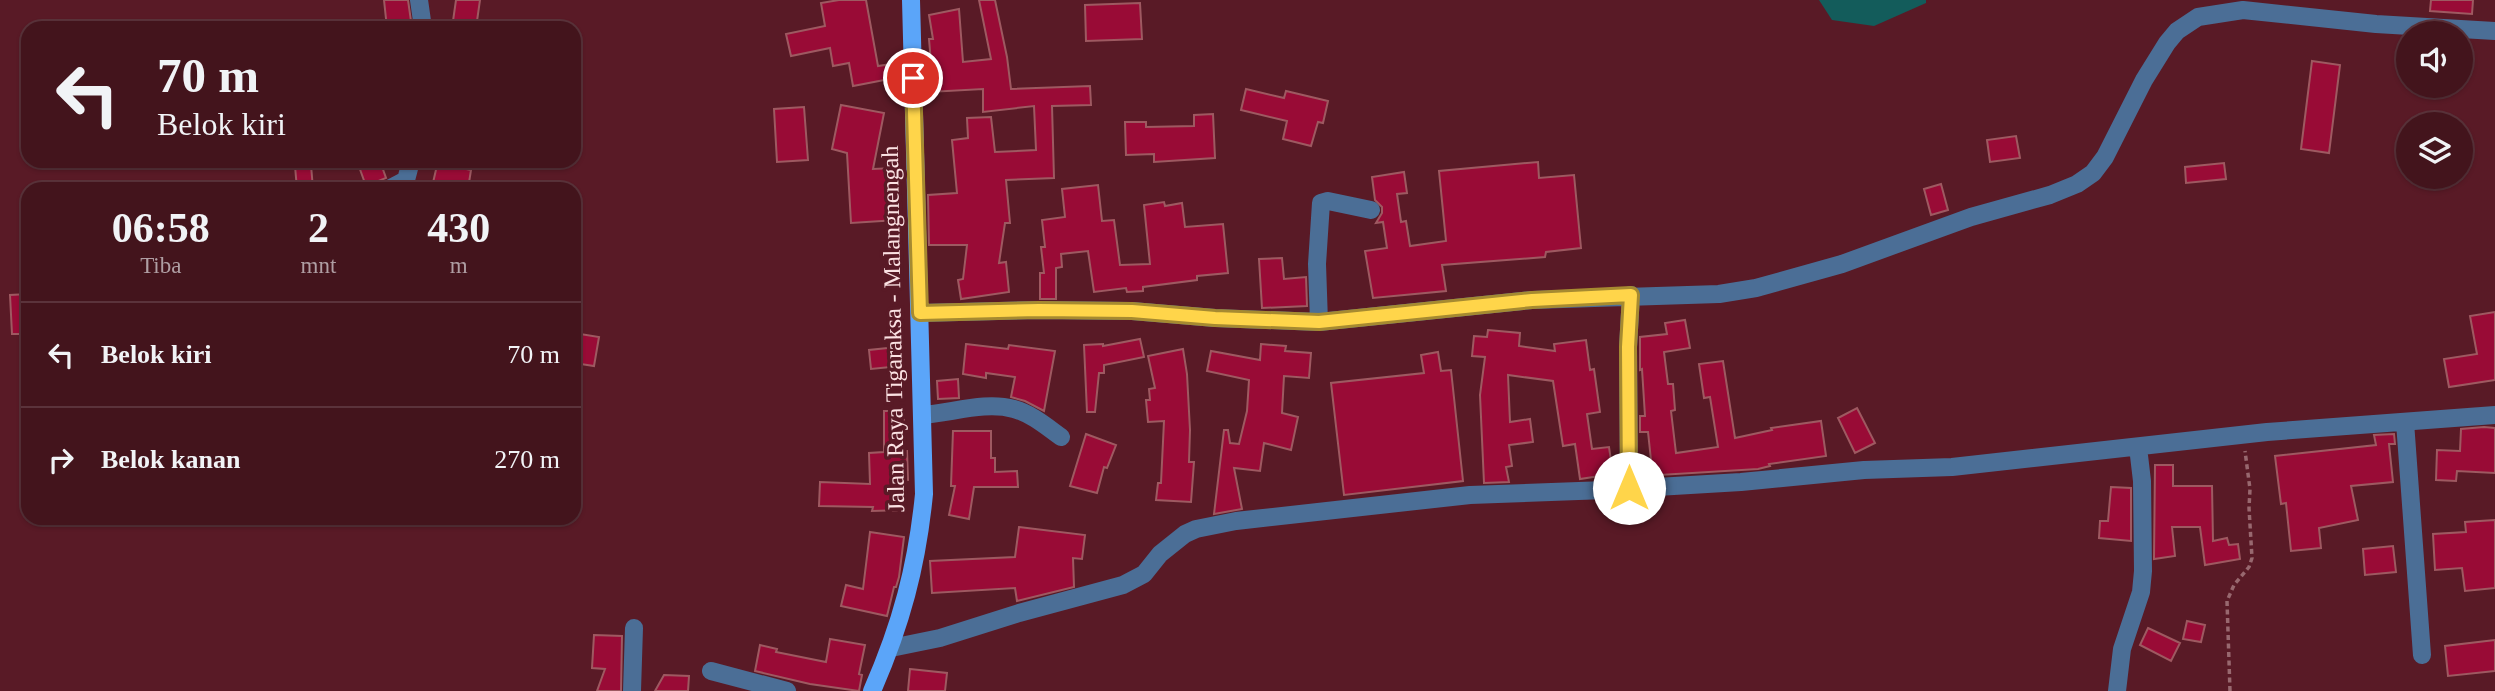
<!DOCTYPE html>
<html lang="id">
<style>
body{margin:0;font-family:Georgia,serif;background:#4a1d25;color:#f1f3f6;height:100vh;display:flex;flex-direction:column;font-size:26px;white-space:nowrap}
*{box-sizing:border-box;margin:0}
p{font-size:23px;color:#af9ea3}
.icon{flex:none;width:38px;height:38px;fill:none;stroke:currentColor;stroke-width:2;stroke-linecap:round;stroke-linejoin:round}
.map{position:relative;flex:1;overflow:hidden}
.details{position:absolute;left:21px;top:182px;width:560px;height:343px;display:flex;flex-direction:column;background:#43141c;border-radius:21px;box-shadow:0 2px 5px #0004,0 0 0 2px #5b333b}
.details>*{flex:none}
.hud{position:absolute;left:21px;top:21px;width:560px;height:147px;border-radius:21px;box-shadow:0 2px 5px #0004,0 0 0 2px #5b333b;background:#43141c;color:#f1f3f6;overflow:hidden}
.fabs{position:absolute;left:2396px;top:21px;display:grid;gap:14px}
.fabs a{display:grid;place-items:center;width:77px;height:77px;border-radius:50%;background:#43141c;box-shadow:0 2px 5px #0004,0 0 0 2px #5b333b;font-size:35px}
.pin{position:absolute;display:grid;place-items:center;width:60px;height:60px;color:#fff;margin:-30px;border:4px solid #fff;border-radius:50%;box-shadow:0 2px 7px #0007}
.me{position:absolute;width:77px;margin:-38px;rotate:0deg;stroke-linejoin:round;filter:drop-shadow(0 0 5px #0008)}
.turn{display:flex;align-items:center;gap:24px;height:147px;padding:0 21px;font-size:32px}
.turn .icon{width:91px;height:91px;stroke-width:2.5}
.turn b{display:block;font-size:49px;line-height:60px}
.eta{display:flex;justify-content:space-evenly;align-items:center;height:119px;text-align:center}
.eta b{font-size:42px;font-weight:600;line-height:49px}
ul{padding:0;list-style:none}
li{display:flex;align-items:center;gap:21px;height:105px;padding:0 21px;border-top:2px solid #5b333b}
li div{flex:1}
li b{display:block;font-size:26px}
li em{font-style:normal}
.map>svg:first-child{display:block}
</style>
<div class="map">
<svg width="2495" height="691" viewBox="0 0 2495 691">
<rect width="100%" height="100%" fill="#591a26"/>
<path fill="#135c5b" d="M1819 0H1926V3L1874 26 1832 20Z"/>
<path fill="#990b36" stroke="#9e5961" stroke-width="2" d="M384 0H408L412 28H387Z
M456 0H480L476 28H452Z
M839 0H866L878 66 898 63 900 77 853 86 849 63 833 66 830 48 791 56 786 34 825 26 821 3Z
M979 0H995L1007 57 1011 89 1090 86 1091 105 1052 106 1054 178 1006 180 1010 223H1005L999 263 1006 262 1009 292 961 299 958 280 963 279 967 245H929L928 195 957 193 952 140 968 138 967 118 991 117 995 152 1036 150 1034 106 983 112V89L929 92 928 75 932 74 929 39H933L929 15 959 9 963 62 991 59Z
M2431 0H2473L2472 14 2430 11Z
M1140 3 1142 39 1086 41 1085 5Z
M2312 61 2340 65 2329 153 2301 149Z
M1246 89 1284 98 1286 91 1328 101 1323 123 1318 122 1311 146 1283 139 1287 121 1241 110Z
M841 105 884 113 873 169 894 168 897 220 851 223 847 153 832 149Z
M804 107 808 160 777 162 774 109Z
M1213 114 1215 158 1154 162V154L1126 155 1125 122H1146V127L1194 126V115Z
M2016 136 2020 158 1990 162 1987 140Z
M357 161H380L386 178 366 186Z
M438 161H468L466 169 471 170 468 189 432 187Z
M1538 162 1539 178 1574 175 1581 248 1546 252 1545 257 1442 265 1446 291 1373 298 1365 251 1387 248 1383 222 1376 223 1382 213V207L1375 200 1372 177 1404 172 1407 193 1397 194 1401 222 1406 221 1410 246 1446 241 1439 171Z
M2224 163 2226 179 2186 183 2185 167Z
M311 165 313 189H297L295 166Z
M1941 184 1948 210 1931 215 1924 189Z
M1098 185 1102 221 1114 220 1120 265 1150 264 1144 205 1164 202 1165 206 1182 203 1185 227 1223 224 1228 273 1197 276V280L1143 287V291L1127 292 1126 288 1094 292 1088 251 1061 254 1062 267 1056 268V299H1040V273H1044L1041 247H1045L1042 220 1065 217 1062 189Z
M1282 258 1284 279 1306 277 1307 306 1262 308 1259 259Z
M28 294V334H12L10 295Z
M2495 312V380L2449 387 2444 359 2477 354 2470 316Z
M1685 320 1690 348 1664 352 1668 384H1673L1675 410 1671 411 1676 453 1718 447 1710 397 1704 398 1699 364 1723 361 1735 438 1772 430 1771 428 1821 421 1826 456 1769 464 1770 466 1758 469 1643 476 1641 461 1651 460 1648 432H1640V416H1645L1642 369 1640 370V337L1667 334 1665 323Z
M1488 330 1520 333 1519 346 1555 351 1554 344 1586 340 1590 370 1594 369 1600 412 1587 414 1592 449 1609 447 1613 474 1580 479 1575 444 1563 446 1553 381 1508 375 1510 422 1530 419 1533 442 1509 445 1512 466 1506 467 1509 482 1484 483 1480 395 1485 357 1472 356 1474 336 1487 337Z
M574 333 599 337 594 366 574 363Z
M1140 339 1144 357 1104 365V373H1099L1095 412H1087L1084 345 1103 344V346Z
M966 344 1008 349 1009 345 1055 351 1044 411 1025 401 1011 397 1015 377 986 373V378L963 374Z
M1261 344 1286 346 1285 351 1311 353 1309 378 1284 376 1282 413 1298 417 1291 450 1264 443 1260 471 1234 468 1242 509 1214 514 1224 430H1228L1230 443 1239 444 1247 411 1249 380 1207 371 1211 351 1260 360Z
M897 347 900 366 871 369 869 350Z
M1183 349 1187 374 1190 430 1189 462H1194L1191 502 1156 500 1158 483H1161L1164 421 1148 422 1146 400H1150L1149 389 1155 388 1148 356Z
M1438 352 1441 371 1451 370 1463 481 1344 495 1331 383 1424 373 1421 355Z
M958 379 959 398 938 399 937 381Z
M1857 408 1875 443 1855 453 1838 418Z
M884 411H904V451H907L908 480 903 481 904 510 872 511 873 507 819 506 820 482 870 484 869 453 884 452Z
M2484 427 2495 428V473L2457 471 2456 481 2436 480 2437 450 2460 451 2461 429Z
M953 431H991V458H995V472L1017 471 1018 487H974L969 519 949 515 955 486H951Z
M1086 434 1116 445 1107 468 1104 467 1097 493 1070 486Z
M2394 434 2395 444H2389L2393 482 2351 486 2358 520 2319 528 2321 548 2291 551 2286 503 2281 504 2275 456 2376 445 2374 435Z
M2155 465H2173V486H2212L2213 541 2227 538 2229 545 2238 544 2240 559 2205 565 2200 527H2172L2175 556 2154 559Z
M2111 487 2131 488V541L2099 538 2100 521H2108Z
M2495 520V588L2465 591 2462 568 2435 570 2433 534 2466 532 2465 522Z
M1019 527 1085 535 1082 559 1073 558 1074 587 1017 601 1015 588 932 593 930 561 1015 557Z
M870 532 904 537 899 577 896 587H894L887 616 841 606 846 585 863 589Z
M2393 546 2396 572 2365 575 2363 549Z
M2187 621 2205 625 2201 642 2183 639Z
M2148 628 2180 643 2171 661 2140 645Z
M594 635 622 636 621 691H597L605 669 592 668Z
M830 639 865 645 859 674 862 675 859 691 810 684 755 671 760 645 777 649 776 652 826 662Z
M2495 640V671L2448 676 2445 646Z
M910 669 947 673 945 691H908Z
M664 675 689 676 688 691H655Z"/>
<g fill="none" stroke-linecap="round" stroke-linejoin="round">
<path stroke="#98686f" stroke-width="3.5" stroke-dasharray="5 3.5" stroke-linecap="butt" d="M2230 691 2227 601 2234 585 2249 567 2252 558 2249 508 2250 489 2245 451"/>
<path stroke="#4b6e96" stroke-width="18" d="M419 0 423 28
M389 189 406 180 411 161
M920 313 1039 310 1132 311 1215 318 1319 322 1532 300 1719 294 1756 288 1842 264 1971 217 2050 195 2077 184 2093 173 2105 157 2144 80 2167 43 2177 31 2198 17 2243 10 2376 24 2495 31
M1319 322 1317 264 1321 203 1328 201 1371 210
M922 415C952 413 985 401 1014 409 1032 414 1047 427 1061 437
M2405 422 2422 655
M1629 488 1628 347 1631 295
M891 648 940 638 1019 613 1123 585 1144 574 1160 554 1185 534 1196 529 1236 521 1470 495 1606 490 1741 482 1864 470 1952 467 2267 432 2495 415
M711 671 787 691
M632 691 634 628
M2117 691 2122 649 2141 592 2143 571 2142 481 2138 447"/>
<path stroke="#5ba5f9" stroke-width="18" d="M872 691C901 625 917 566 924 494L911 0"/>
</g>
<g fill="none" stroke-linecap="round" stroke-linejoin="round">
<defs>
<path id="route" d="M913 78 920 313 1039 310 1132 311 1215 318 1319 322 1532 300 1631 295 1628 347 1629 488"/>
</defs>
<use href="#route" stroke="#a68a30" stroke-width="18"/>
<use href="#route" stroke="#ffd54a" stroke-width="12"/>
</g>
<g text-anchor="middle" dominant-baseline="central" stroke-width="7" stroke-linejoin="round" paint-order="stroke">
<g font-size="24" fill="#fbe2e3" stroke="#591a26">
<text transform="translate(893 329) rotate(-91)">Jalan Raya Tigaraksa - Malangnengah</text>
</g>
</g>
</svg>
<div class="fabs">
<a><svg class="icon" aria-label="sound" viewBox="0 0 24 24"><path d="M4 9h4l5-4v14l-5-4H4zM17 9q2 3 0 6"/></svg></a>
<a><svg class="icon" aria-label="layers" viewBox="0 0 24 24"><path d="M12 4l9 5-9 5-9-5zM3 14l9 5 9-5"/></svg></a>
</div>
<div class="pin" style="left:913px;top:78px;background:#d93025"><svg class="icon" aria-label="arrive" viewBox="0 0 24 24"><path d="M6 21V4h12l-3 4 3 4H6"/></svg></div>
<svg class="me" style="left:1629px;top:488px" viewBox="-20 -20 40 40"><circle r="19" fill="#fff"/><path d="M0-13L10 11 0 6-10 11z" fill="#ffd54a"/></svg>
<div class="hud">
<div class="turn"><svg class="icon" aria-label="left" viewBox="0 0 24 24"><path d="M17 20v-9H6M10 6l-5 5 5 5"/></svg><div><b>70 m</b>Belok kiri</div></div>
</div>
<section class="details">
<div class="eta">
<div><b>06:58</b><p>Tiba</p></div>
<div><b>2</b><p>mnt</p></div>
<div><b>430</b><p>m</p></div>
</div>
<ul>
<li><svg class="icon" aria-label="left" viewBox="0 0 24 24"><path d="M17 20v-9H6M10 6l-5 5 5 5"/></svg><div><b>Belok kiri</b></div><em>70 m</em></li>
<li><svg class="icon" aria-label="right" viewBox="0 0 24 24"><path d="M7 20v-9h11M14 6l5 5-5 5"/></svg><div><b>Belok kanan</b></div><em>270 m</em></li>
</ul>
</section>
</div>
